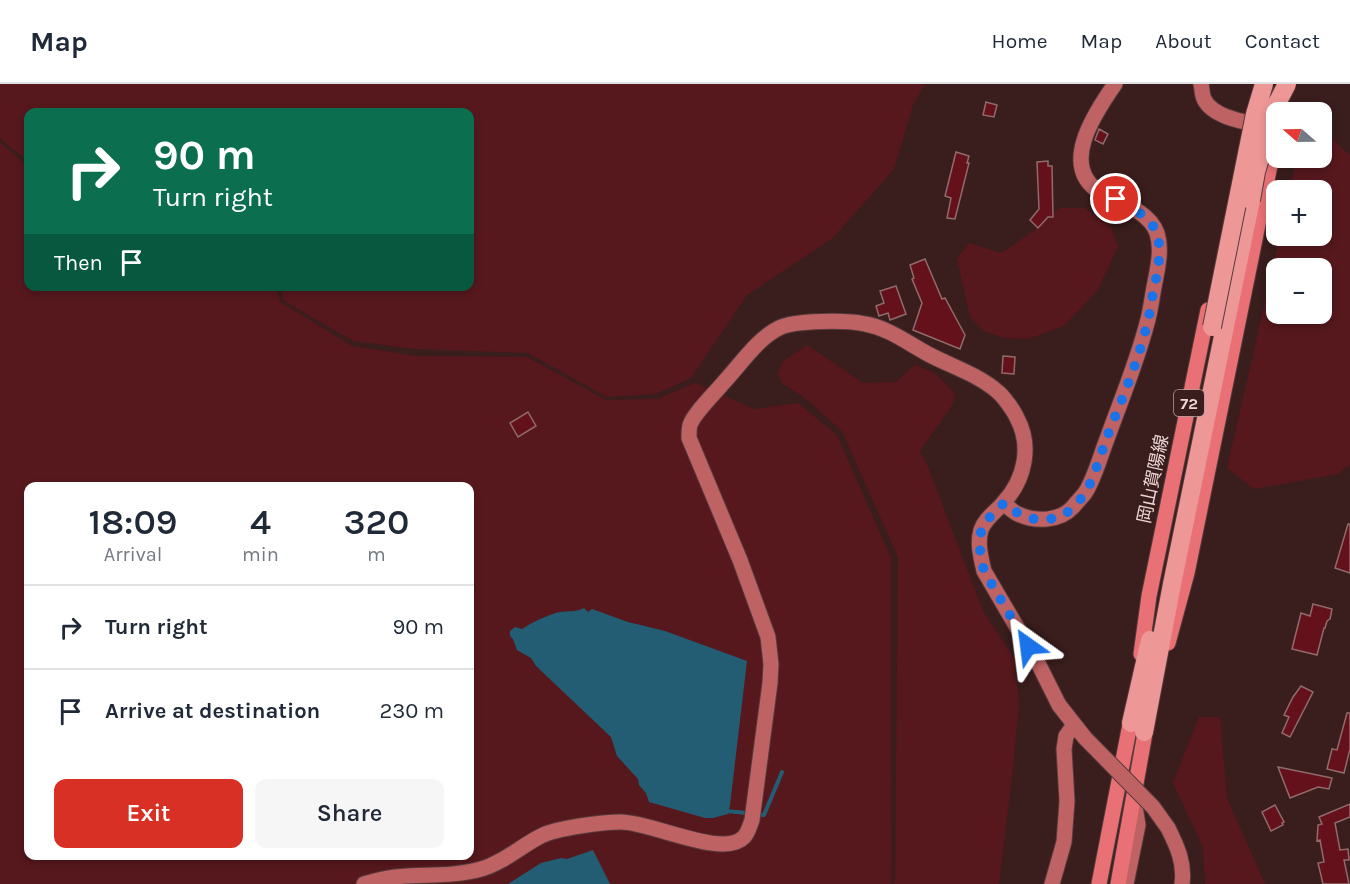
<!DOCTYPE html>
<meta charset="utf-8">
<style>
body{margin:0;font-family:Karla,"Noto Sans JP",sans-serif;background:#f6f6f7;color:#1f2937;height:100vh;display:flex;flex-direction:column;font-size:22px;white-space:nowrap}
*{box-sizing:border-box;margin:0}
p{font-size:20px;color:#747a83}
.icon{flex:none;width:33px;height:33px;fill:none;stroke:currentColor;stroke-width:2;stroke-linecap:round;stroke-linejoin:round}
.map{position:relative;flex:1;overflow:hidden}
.side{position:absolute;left:24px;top:398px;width:450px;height:378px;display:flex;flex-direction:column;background:#fff;border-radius:12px;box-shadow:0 3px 9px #0003}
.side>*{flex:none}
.top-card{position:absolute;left:24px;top:24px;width:450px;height:183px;border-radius:12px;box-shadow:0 3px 9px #0003;background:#0b6e4f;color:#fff;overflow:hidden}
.needle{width:39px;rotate:290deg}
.controls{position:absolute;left:1266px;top:18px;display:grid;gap:12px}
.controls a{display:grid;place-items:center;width:66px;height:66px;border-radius:12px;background:#fff;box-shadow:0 3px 9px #0003;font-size:30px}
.pin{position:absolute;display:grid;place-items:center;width:51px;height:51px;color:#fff;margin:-26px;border:3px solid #fff;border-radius:50%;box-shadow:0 2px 6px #0007}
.me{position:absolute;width:66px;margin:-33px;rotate:329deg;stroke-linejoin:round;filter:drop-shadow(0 0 4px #0008)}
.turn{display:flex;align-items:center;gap:21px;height:126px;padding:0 30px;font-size:27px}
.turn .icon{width:78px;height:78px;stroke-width:2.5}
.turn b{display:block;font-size:42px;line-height:51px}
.then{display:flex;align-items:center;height:57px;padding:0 30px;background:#0003;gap:12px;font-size:22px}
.eta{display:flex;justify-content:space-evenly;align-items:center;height:102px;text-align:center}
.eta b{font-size:36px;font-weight:600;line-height:42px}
.button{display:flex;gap:12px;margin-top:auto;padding:12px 30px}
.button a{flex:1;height:69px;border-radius:12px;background:#d93025;color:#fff;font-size:24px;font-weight:600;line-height:69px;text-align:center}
.button a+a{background:#f6f6f7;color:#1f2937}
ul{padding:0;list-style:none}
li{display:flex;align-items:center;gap:18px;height:84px;padding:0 30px;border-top:2px solid #e0e1e3}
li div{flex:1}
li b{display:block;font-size:22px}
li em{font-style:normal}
header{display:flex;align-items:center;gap:36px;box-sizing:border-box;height:84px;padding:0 30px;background:#fff;border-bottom:2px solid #e0e1e3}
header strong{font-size:28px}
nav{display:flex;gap:33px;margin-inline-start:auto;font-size:21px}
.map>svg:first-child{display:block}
</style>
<header>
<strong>Map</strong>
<nav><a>Home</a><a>Map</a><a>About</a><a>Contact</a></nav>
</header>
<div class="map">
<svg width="1350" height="800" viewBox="0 0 1350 800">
<rect width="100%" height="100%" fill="#3a1d1d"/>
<path fill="#56181d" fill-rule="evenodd" d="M0 0H925L913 21 894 85 833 154 747 211 691 294 656 310 607 313 528 269 415 265 353 257 283 216 281 203 470 202V28H28V78L0 54Z
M1322 47 1350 71V380L1338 390 1254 405 1227 384 1280 152H1322V106H1290L1297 74H1322ZM1322 184V230H1276V184Z
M0 58 28 83V202L277 203 280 218 352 262 417 272 527 273 606 316 657 315 695 299 754 325 798 319 837 351 891 474V800H0ZM28 402H470V771H28Z
M1060 124H1085L1111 143 1118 163 1097 207 1064 242 1028 255 1004 254 984 247 970 233 957 175 969 159 1001 169 1031 149Z
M807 261 863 299 896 298 915 281 933 288 955 309 953 320 920 367 928 383 983 527 1014 574 1019 620 1013 684 999 800H894L895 796 898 473 842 347 805 314 783 300 778 291 782 278Z
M1199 633H1220L1227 714 1265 800H1205L1203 763 1173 699Z"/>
<path fill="#235d73" d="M584 524 588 528 592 525 628 538 665 547 747 577 730 721 728 730 713 734H705L649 718 646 709 639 701 638 695 617 672 611 653 536 582 531 574 517 566 513 555 510 552V547L515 543 522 545C531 539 549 530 560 528 569 527 576 528 584 524Z
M593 766 610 800H508L541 779 561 774 567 775Z"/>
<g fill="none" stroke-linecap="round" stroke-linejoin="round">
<path stroke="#235d73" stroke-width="4" d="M726 727 747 729
M762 731H764L782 688"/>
</g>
<path fill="#65111c" stroke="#8f6b6a" stroke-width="1.5" d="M986 18 997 21 994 33 983 31Z
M1099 45 1108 50 1103 60 1095 56Z
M956 68 969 72 967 79H969L955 135 947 134 951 114 945 112Z
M1048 77V82H1052L1053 133H1048L1038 144 1030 136 1039 125 1037 78Z
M925 175 942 215 945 214 965 251 960 265 913 246 922 219 912 195 914 194 910 181Z
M896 202 906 230 890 236 888 229 879 232 876 222 884 219 880 207Z
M1003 272 1015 273 1014 290 1002 289Z
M528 328 536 342 518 353 510 339Z
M1348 440H1350V489L1335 484Z
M1313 520 1332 525 1330 535 1327 537 1325 544H1324L1317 571 1292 565 1301 529 1310 532Z
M1301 602 1313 608 1290 653 1282 649 1289 633 1284 631 1293 613Z
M1347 629H1350V665L1344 689 1327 685 1332 665 1337 666Z
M1278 683 1332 694 1329 705 1318 703 1290 714Z
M1350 720V733L1335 739 1340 766 1348 765 1349 776H1344L1349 800H1323L1318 779 1324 778 1320 756 1317 757 1318 741 1322 740 1319 733Z
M1275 721 1284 738 1282 739 1283 741 1271 747 1262 728Z"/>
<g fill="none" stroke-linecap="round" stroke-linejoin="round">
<defs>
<path id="secondary" d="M1201 0C1202 4 1202 11 1204 15 1213 34 1246 38 1265 42
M1004 419C1008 423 1013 428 1018 430 1035 438 1059 438 1073 423 1076 419 1081 414 1085 409 1094 396 1101 370 1107 355 1121 316 1137 278 1147 239 1151 226 1152 212 1155 198 1158 183 1162 165 1157 149 1149 127 1121 119 1103 110 1057 85 1094 30 1115 0
M1168 744C1177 762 1185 779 1182 800
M364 800C374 797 385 794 395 793 423 790 453 793 481 785 503 779 521 762 541 752 556 744 603 738 621 738 652 738 723 775 744 753 748 749 750 741 752 736L770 599 771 580 768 553 740 476 689 354C689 350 689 344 690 341 694 329 716 308 724 298 740 281 758 254 779 244 795 236 847 236 865 240 889 244 909 260 930 271 953 283 979 291 998 308 1004 313 1014 327 1017 334 1032 362 1025 395 1004 418 997 427 985 434 981 446 977 459 981 474 984 487L1039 581 1059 621 1085 654
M1052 800 1064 758 1067 717 1064 665 1066 652 1074 641
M1126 800 1138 741 1134 716"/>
<path id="primary" d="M1168 559 1187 489 1276 52
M1141 570 1149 512 1208 226
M1099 800 1132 630
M1118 800 1147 638"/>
<path id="highway" d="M1131 639 1150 556
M1144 648 1172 500 1251 116"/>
</defs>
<use href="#secondary" stroke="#563b3b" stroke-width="17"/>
<use href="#primary" stroke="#563b3b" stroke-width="17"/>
<use href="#highway" stroke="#563b3b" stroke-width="20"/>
<use href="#secondary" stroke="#bf6264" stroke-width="15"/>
<use href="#primary" stroke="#e97175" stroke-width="15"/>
<use href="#highway" stroke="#ee9797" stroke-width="18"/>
<defs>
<path id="secondary-bridge" d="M1085 654 1153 723 1168 744"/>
<path id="highway-bridge" d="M1251 116 1256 88 1275 23 1287 0
M1212 243 1255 30 1264 0"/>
</defs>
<use href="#secondary-bridge" stroke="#563b3b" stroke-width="17" stroke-linecap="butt"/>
<use href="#highway-bridge" stroke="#563b3b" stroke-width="20" stroke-linecap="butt"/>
<use href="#secondary-bridge" stroke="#bf6264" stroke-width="15"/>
<use href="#highway-bridge" stroke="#ee9797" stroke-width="18"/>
</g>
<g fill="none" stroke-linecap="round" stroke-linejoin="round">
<path stroke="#1a73e8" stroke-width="10" stroke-dasharray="0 18" d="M1028 562 984 487 980 470 981 446 987 436 1004 419C1022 435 1044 442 1066 429 1073 425 1081 415 1085 409 1094 395 1101 369 1107 353 1122 315 1139 276 1148 236 1151 224 1152 212 1155 200 1158 184 1162 166 1157 150 1152 134 1130 122 1116 115"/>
</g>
<g text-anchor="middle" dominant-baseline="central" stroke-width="4.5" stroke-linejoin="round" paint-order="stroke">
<rect fill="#3a1d1d" stroke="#b69e9e" stroke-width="1.5" x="1174" y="306" width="30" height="26" rx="4.5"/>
<g font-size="16" font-weight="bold" fill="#ebd6d6">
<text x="1189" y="319">72</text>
</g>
<g font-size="18" fill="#ebd6d6" stroke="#3a1d1d">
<text transform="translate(1153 395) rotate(-78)">岡山賀陽線</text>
</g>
</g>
</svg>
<div class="controls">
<a><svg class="needle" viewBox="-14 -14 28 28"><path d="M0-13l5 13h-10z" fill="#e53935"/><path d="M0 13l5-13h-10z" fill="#747a83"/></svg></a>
<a>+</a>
<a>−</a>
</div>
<div class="pin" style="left:1116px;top:115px;background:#d93025"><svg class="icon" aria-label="arrive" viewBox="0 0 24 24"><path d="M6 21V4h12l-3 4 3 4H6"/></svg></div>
<svg class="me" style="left:1028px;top:562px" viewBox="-20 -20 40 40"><path d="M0-17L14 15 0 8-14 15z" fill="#1a73e8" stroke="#fff" stroke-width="4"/></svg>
<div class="top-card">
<div class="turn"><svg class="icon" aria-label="right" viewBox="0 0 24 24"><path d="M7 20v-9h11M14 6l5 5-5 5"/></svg><div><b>90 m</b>Turn right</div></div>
<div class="then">Then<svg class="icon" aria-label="arrive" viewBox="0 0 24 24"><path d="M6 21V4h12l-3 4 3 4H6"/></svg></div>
</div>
<section class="side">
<div class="eta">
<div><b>18:09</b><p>Arrival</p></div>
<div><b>4</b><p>min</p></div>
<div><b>320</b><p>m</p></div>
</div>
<ul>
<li><svg class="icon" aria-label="right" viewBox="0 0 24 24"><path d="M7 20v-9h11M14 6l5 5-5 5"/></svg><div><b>Turn right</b></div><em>90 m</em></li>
<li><svg class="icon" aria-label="arrive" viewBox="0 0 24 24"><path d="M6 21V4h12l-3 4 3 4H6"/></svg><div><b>Arrive at destination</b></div><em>230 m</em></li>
</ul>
<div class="button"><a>Exit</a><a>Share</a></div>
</section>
</div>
